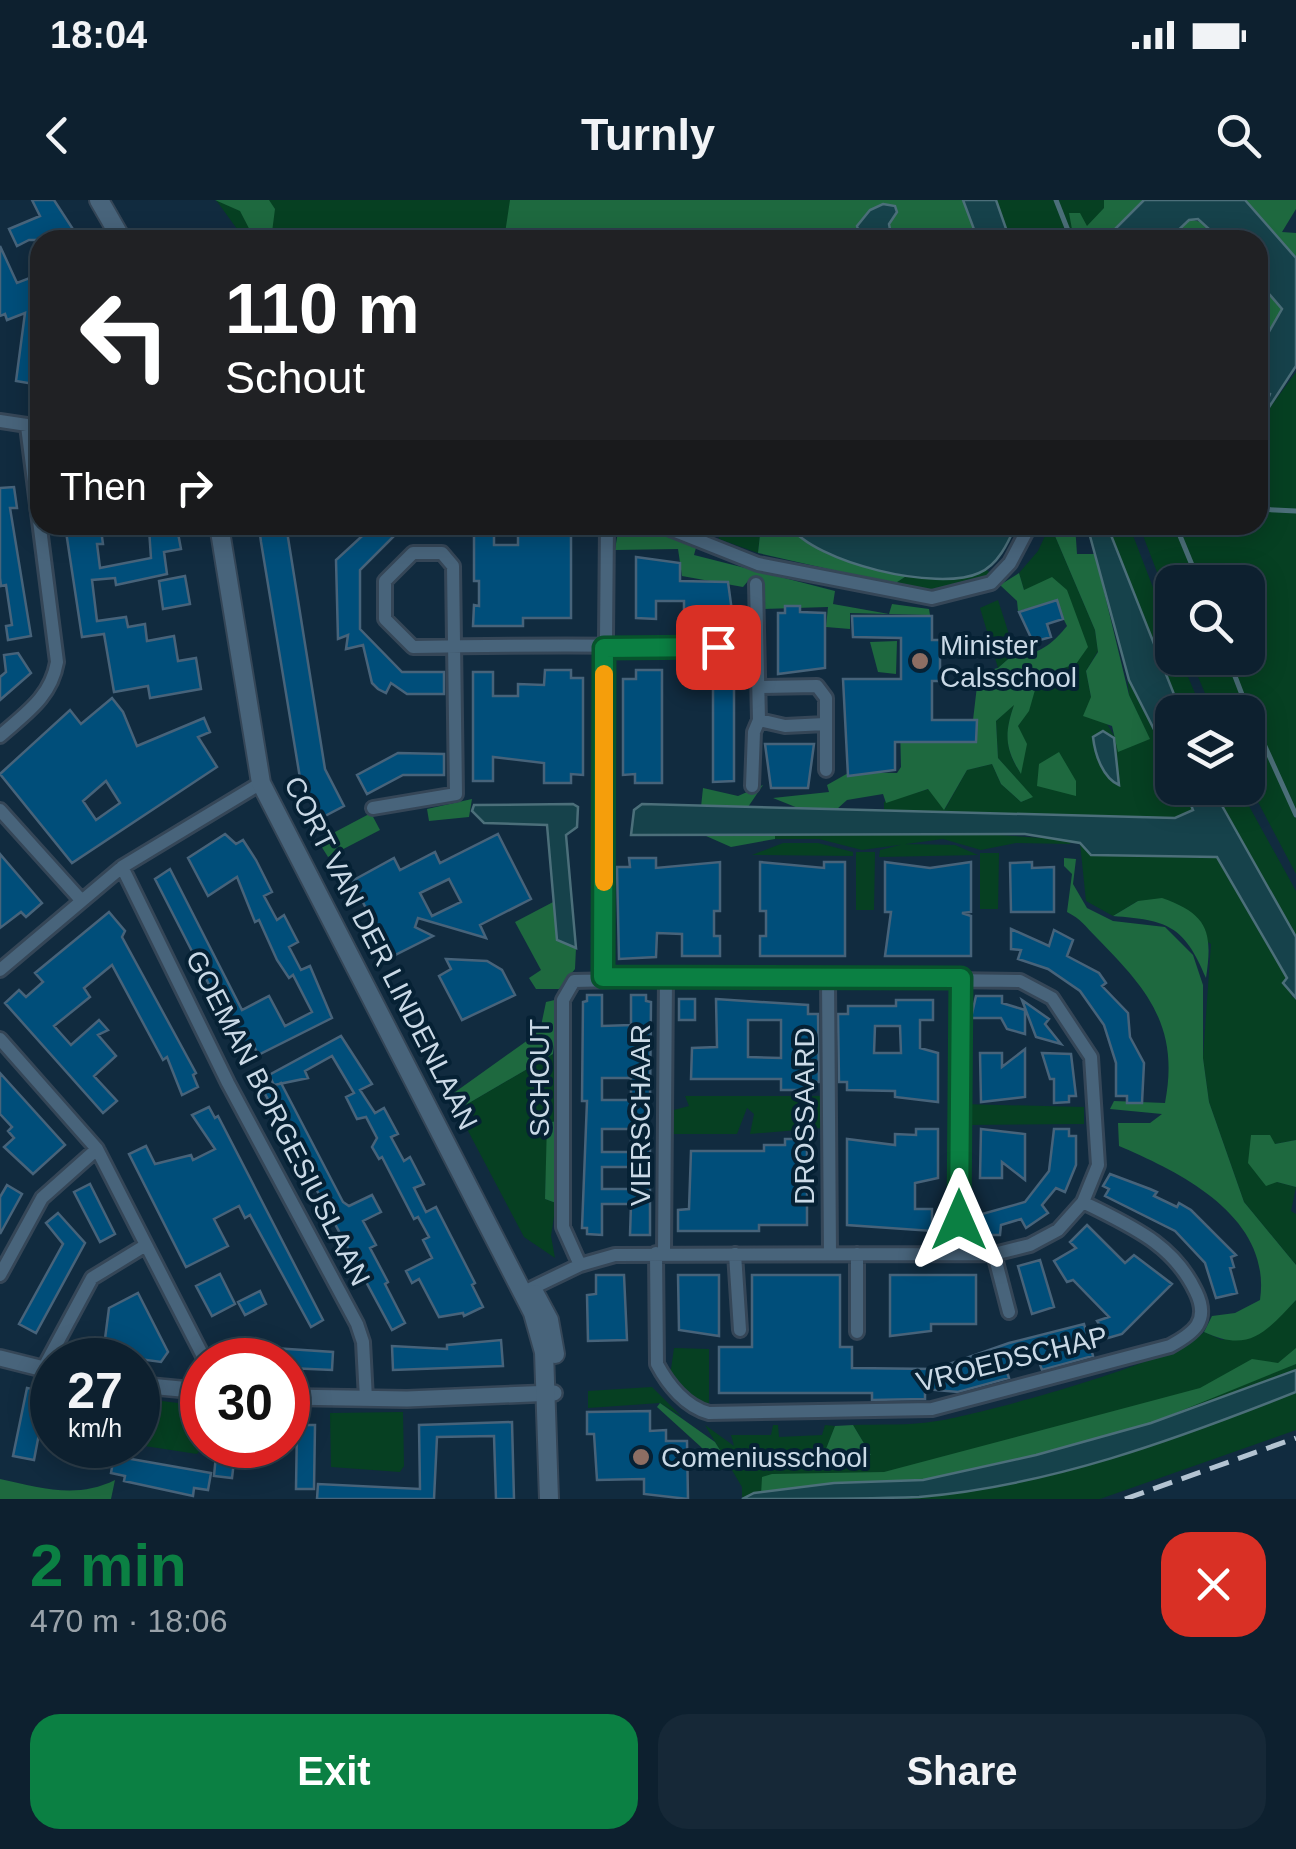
<!DOCTYPE html>
<meta charset="utf-8">
<style>
body{margin:0;font-family:Arial,sans-serif;background:#162837;color:#f1f3f6;height:100vh;display:flex;flex-direction:column;font-size:38px;white-space:nowrap}
*{box-sizing:border-box;margin:0}
p{font-size:32px;color:#9aa3aa}
.icon{flex:none;width:55px;height:55px;fill:none;stroke:currentColor;stroke-width:2;stroke-linecap:round;stroke-linejoin:round}
.map{position:relative;height:1299px;overflow:hidden}
.side{display:flex;flex-direction:column;background:#0d202f;flex:1}
.side>*{flex:none}
.hud{position:absolute;left:30px;top:30px;width:1238px;height:305px;border-radius:30px;box-shadow:0 5px 25px #0003,0 0 0 2px #2d3e4b;background:#202124;color:#fff;overflow:hidden}
.fabs{position:absolute;left:1155px;top:365px;display:grid;gap:20px}
.fabs a{display:grid;place-items:center;width:110px;height:110px;border-radius:20px;background:#0d202f;box-shadow:0 5px 25px #0003,0 0 0 2px #2d3e4b;font-size:50px}
.speed{position:absolute;left:30px;top:1138px;display:flex;gap:20px;font-size:50px;font-weight:700;text-align:center}
.speed>*{display:grid;place-content:center;width:130px;height:130px;border-radius:50%;background:#0d202f;box-shadow:0 5px 25px #0003,0 0 0 2px #2d3e4b;line-height:1}
.speed small{font-size:25px;font-weight:400}
.speed .limit{border:15px solid #d22;background:#fff;color:#111}
.pin{position:absolute;display:grid;place-items:center;width:85px;height:85px;color:#fff;margin:-42px;border-radius:20px;box-shadow:0 5px 15px #0006}
.me{position:absolute;width:110px;margin:-55px;rotate:0deg;stroke-linejoin:round;filter:drop-shadow(0 0 8px #0008)}
.turn{display:flex;align-items:center;gap:35px;height:210px;padding:0 30px;font-size:45px}
.turn .icon{width:130px;height:130px;stroke-width:2.5}
.turn b{display:block;font-size:70px;line-height:85px}
.then{display:flex;align-items:center;height:95px;padding:0 30px;background:#0003;gap:20px;font-size:38px}
.round{display:grid;place-items:center;flex:none;width:105px;height:105px;border-radius:30px;background:#162837}
.headline{display:flex;align-items:center;justify-content:space-between;height:170px;padding:0 30px}
h1{font-size:60px;font-weight:800;line-height:75px;color:#0b8043}
.button{display:flex;gap:20px;margin-top:auto;padding:20px 30px}
.button a{flex:1;height:115px;border-radius:30px;background:#0b8043;color:#fff;font-size:40px;font-weight:800;line-height:115px;text-align:center}
.button a+a{background:#162837;color:#f1f3f6}
.status{display:flex;justify-content:space-between;align-items:center;height:70px;padding:0 50px;background:#0d202f;direction:ltr}
.status svg{height:28px;fill:currentColor}
header{display:flex;justify-content:space-between;align-items:center;height:130px;padding:0 30px;background:#0d202f;font-size:45px;font-weight:800}
.map>svg:first-child{display:block}
</style>
<div class="status"><b>18:04</b><svg viewBox="0 0 49 12"><path d="M0 12V9h3v3zM5 12V6h3v6zM10 12V3h3v9zM15 12V0h3v12zM26 1h20v11H26zM47 4h2v5h-2z"/></svg></div>
<header><svg class="icon" aria-label="back" viewBox="0 0 24 24"><path d="M15 5l-7 7 7 7"/></svg>Turnly<svg class="icon" aria-label="search" viewBox="0 0 24 24"><circle cx="10" cy="10" r="6"/><path d="M15 15l6 6"/></svg></header>
<div class="map">
<svg width="1296" height="1299" viewBox="0 0 1296 1299">
<rect width="100%" height="100%" fill="#112b3f"/>
<path fill="#064022" d="M216 0H1134L1096 40H245Z
M1296 172V674L1248 583V512H1213L1190 458H1248V382H1172V411L1142 333 1155 325H1258V224Z
M718 325H761L758 353 719 339Z
M1050 325H1061L1055 336 1095 430 1098 451 1086 471 1091 497 1116 539H1149L1129 495 1127 474 1172 565V588H1184L1193 610 1175 618 884 611V602L929 589 945 609 967 570 992 564 1001 584 1021 602 1032 597 998 558 996 521 1015 503C1005 529 1004 551 1021 573L1018 526C1030 510 1030 494 1039 476L1076 464 1067 390H1024L1019 373 1038 351Z
M1104 325H1129L1172 437V458H1180L1203 512H1180Z
M986 369 991 374C964 396 926 391 894 384L908 375 937 380Z
M998 400 1015 453 998 468 980 408Z
M1212 588H1239L1296 691V737Z
M941 631 1071 640 1070 644 1016 643 981 650 943 639 862 650 819 639H775V632Z
M783 643H818L853 652V656L752 655Z
M1080 643 1086 647 1217 657 1287 778 1292 797 1296 798V940L1275 944 1277 982 1296 987 1291 1011 1296 1014V1065L1244 1002 1209 902 1203 858 1211 744 1138 701 1113 716 1086 701Z
M904 644 955 645 978 655 879 657 880 650Z
M856 652H875L874 710H856Z
M980 653H999L998 709H980Z
M553 854 557 921 548 924 545 999 556 1003 551 1036 555 1058 524 1037 457 910Z
M685 896H821L822 928 750 934 754 914 747 908 737 934H673L670 911 689 906Z
M961 904 1084 907V924L963 925Z
M1296 1100V1170L1151 1223 1036 1255 923 1280 742 1297V1287L705 1225 734 1246 731 1235H771L773 1225H778L779 1237 822 1235 825 1225 835 1226 825 1254H870L853 1225C880 1224 910 1226 937 1221 987 1213 1172 1162 1204 1132L1222 1140 1273 1122Z
M674 1148 709 1149V1208H698L662 1169H671Z
M652 1187 682 1217 660 1203 588 1208V1191Z
M1296 1192V1230L1100 1299H851C1007 1295 1152 1250 1296 1192Z
M138 1198 202 1206V1248L197 1254 138 1245Z
M403 1212 404 1266 400 1272 331 1267 330 1213Z"/>
<path fill="#1e693f" d="M215 0H269L275 9 271 40H255L240 11Z
M510 0H963L978 40H892L889 24 897 12 883 5 870 11 857 26 861 40H504Z
M1104 0H1144L1104 40H1074L1069 13H1080L1087 26 1104 8Z
M1245 0H1296V9L1282 32 1296 33V58Z
M1189 19 1205 23 1221 40H1168Z
M1258 81 1282 109 1258 151 1262 122 1258 114Z
M619 325H635L697 344 694 355 835 391 833 404 889 414 892 404 929 409 930 415 850 413V429L826 427 828 407 763 409 765 384 748 381 743 387 682 376 678 349 615 350Z
M761 325H789L794 333 863 366 908 375 894 384 758 353Z
M1061 325H1075L1077 354H1095L1129 495 1150 539 1118 552 1112 526 1083 516 1091 497 1086 471 1098 452 1095 430 1055 336Z
M1019 373 1024 390 1052 377 1067 390 1088 447 1076 464 1039 476 1029 511 1018 526 1027 544 1021 574C1005 549 1004 534 1014 505L996 521 998 558 1033 597 1021 602 1001 584 992 564 967 570 944 610 928 589 886 603 883 594 847 600 837 609 798 608 773 598 829 592 827 585 850 572 897 573 901 567 900 525 909 541 973 520 977 486 990 482 987 471 998 468 1015 453C1037 458 1054 442 1067 426L1055 402 1018 411 1017 401 1000 385Z
M897 441 896 474 878 472 870 442Z
M1059 552 1076 581V596L1037 586 1039 564Z
M763 585 748 607H701L703 588 738 596Z
M472 599 469 617 429 621 427 609Z
M371 613 380 630 328 657 318 641Z
M768 631 775 632V639L731 647 697 632Z
M1064 658 1076 659 1073 684 1087 708 1113 721 1165 727 1193 755 1203 785V858L1209 902 1244 1002 1296 1065V1100C1265 1133 1249 1153 1204 1132L1212 1116 1235 1113 1260 1100C1272 1017 1182 973 1119 946L1118 923H1150L1162 914 1110 909 1114 901 1165 903C1180 825 1146 788 1096 737 1085 726 1081 719 1067 712L1072 674 1064 666Z
M1162 698C1208 714 1213 732 1206 778 1184 725 1167 720 1113 716L1138 701Z
M555 701 557 740 576 748 575 769 559 789H536L529 778 541 770 515 722Z
M559 799 553 854 457 910 451 895 528 840 541 826 546 802Z
M557 921 556 1003 545 999 547 923Z
M1251 935H1270L1275 944 1296 940V987L1277 982 1266 986 1248 963Z
M1296 1148V1164L1151 1223 1036 1255 923 1280 834 1283 761 1295 762 1277 772 1274 884 1272 1200 1188 1252 1159 1278 1163Z
M660 1203 715 1242 729 1265 718 1270 701 1247 657 1207Z
M853 1225 871 1255 832 1258 824 1254 835 1226Z
M0 1279C41 1288 77 1299 115 1280L111 1299H0Z"/>
<path fill="#16424b" stroke="#4c6f7a" stroke-width="2.5" d="M963 0H996L1010 40H978Z
M1144 0H1245L1296 58V166L1258 224 1270 194 1258 186V151L1282 109 1258 81V40H1221L1198 19 1189 20 1168 40H1104Z
M883 4 895 6 897 12 889 24 892 40H861L857 26 870 10Z
M789 325H908L943 334 966 325H1016C1008 343 998 365 979 373 938 392 814 363 789 325Z
M1087 325H1107L1181 512H1172V565L1129 480Z
M1103 531 1114 538 1119 585C1103 578 1095 555 1093 537Z
M1184 588H1212L1296 737V798L1283 783 1287 778 1217 657 1091 655 1080 643 1025 634 631 635 634 610 642 604 1175 618 1193 610Z
M573 604 578 607 577 627 566 635 576 748 557 740 547 625 484 623 472 611 474 605Z
M1296 1170V1192C1175 1240 1049 1286 919 1297 861 1299 801 1299 742 1299L754 1293 834 1283 923 1280 1036 1255 1151 1223Z"/>
<g fill="none" stroke-linecap="round" stroke-linejoin="round">
<path stroke="#4c6f7a" stroke-width="5" d="M1056 0 1069 33
M1258 309 1296 311
M1182 325 1178 331 1199 382
M1228 458 1246 505
M1254 522 1296 615"/>
</g>
<path fill="#004e7a" stroke="#47637a" stroke-width="2.5" fill-rule="evenodd" d="M32 0H54L80 40H29L17 46 9 29 40 16Z
M0 46 17 83 40 74V185L16 181 25 113 7 120 5 114 0 116Z
M14 287 17 308H10L31 436 8 440 6 426 12 425 6 385 1 386 0 378V288Z
M65 325H94L95 330H101L103 344H97L100 368 151 358 149 329 166 328 167 335 178 333 181 349 164 352 167 374 116 385 115 378 92 380 97 421 126 417 128 427 145 424 147 441 174 436 178 461 196 458 201 489 150 498 148 486 114 492 104 434 82 437Z
M286 325 325 569 344 606 321 618 300 578 261 342 259 327Z
M374 325H405L360 370V429L402 472H444V494H407L391 483 386 493 378 489 372 483 363 445 346 449 348 435 338 439 336 360Z
M474 325H494V345H518V325H571V418H523V426H473L474 405 479 406V381H474Z
M636 357 680 363V381L728 382 734 426H684V401H656V419L636 418Z
M185 376 190 404 163 409 159 381Z
M1057 400 1063 419 1047 424 1051 437 1033 442 1019 412Z
M785 406H800V412L825 413V468L778 474V413H785Z
M852 416H932V440H940V481H932V520H977L976 542H895V570L848 576 843 479H901V438L853 437Z
M18 453 31 473 0 500V477L6 472 4 455Z
M545 470H571V478H583V575L571 574V583H544V563L493 557V581H473V472H493V496H518V484L544 485Z
M636 470H662V583H635V574L623 575V479H636Z
M713 472H734V581L713 582Z
M112 498 123 512 137 546 204 518 210 532 198 537 217 567 72 663 0 574 70 510 81 524ZM106 581 120 603 96 620 83 601Z
M765 544H814L808 588H771Z
M398 553 444 554V575H403L367 594 357 575Z
M225 634 236 644 243 640 256 660 272 692 264 696 277 720 284 715 298 742 289 747 301 770 310 766 332 818 258 855 253 844 242 849 155 679 170 669 242 810 269 796 285 826 312 812 293 775 289 778 277 760 259 720 255 722 237 677 208 696 188 658Z
M498 634 531 699 480 725 486 738 418 718 415 727 433 736 391 757 352 681 394 658 400 670 435 652 440 663ZM449 679 461 702 432 716 420 693Z
M0 654 42 703 26 717 21 712 0 728Z
M629 658H656V668L720 662V711H714V736H720V756H682V734L657 733 656 757 619 759 617 667H630Z
M760 662 824 668V662H845V756H760V736H766V711H760Z
M885 662 930 668 971 662V712L962 713 971 716V756H885L891 712H885Z
M1032 662V668L1054 667V712H1011L1010 663Z
M109 712 125 731 122 737 196 873 193 875 198 887 182 895 167 857 163 860 112 765 84 788 90 797 54 826 71 845 99 820 108 830 98 835 116 856 94 876 117 901 103 913 5 803 19 790 26 797 43 782 35 773Z
M1011 729 1049 746 1054 730 1073 740 1067 756 1099 773 1106 783 1102 786 1128 813 1130 837 1144 863 1142 903H1127V896H1116V863L1104 825 1080 791 1048 769 1018 759 1021 750 1011 749Z
M446 759 487 761 502 770 515 795 462 820 439 776 451 769Z
M587 795H602V826L631 825V795H646V801L651 802 650 901H646L647 928H650V1035H630L631 1004H602V1035L587 1034V1028H582L587 901H582L583 802 587 801ZM602 878H631V900H602ZM602 929H631V952H602ZM602 967H631V989H602Z
M976 796H1002V803L1025 810V834L1007 829 1001 818H971Z
M679 799H695V820H679Z
M716 799 808 805V814H818L819 882H808V890H781V879H691L692 848 717 847ZM748 820H781V858L748 857Z
M896 800H933V820H920V848L938 853V902L895 897V891L847 890V882H839L838 814H848V806H896ZM875 826H900L901 853H874Z
M1022 800 1049 819 1045 824 1061 844 1036 837Z
M341 836 372 884 360 890 375 913 384 908 398 934 391 937 404 961 410 957 424 984 414 988 426 1012 436 1007 475 1083 472 1085 483 1107 464 1116 463 1113 439 1117 419 1079 412 1083 406 1071 432 1058 423 1040 429 1037 418 1017 414 1019 382 957 379 959 372 947 377 938 366 917 357 919 346 897 354 893 332 856 305 871 308 878 274 885 269 875Z
M1025 849V897L981 902 980 853H1002V867Z
M1042 853 1071 854 1076 896H1069V902L1054 903V879H1050Z
M0 873 65 945 33 974 4 947 14 938 8 931 12 927 0 914Z
M281 883 343 1002 349 1006 372 995 381 1012 363 1021 376 1045 370 1048 388 1082 385 1084 405 1123 392 1130 264 892Z
M209 907 215 918 218 916 323 1120 311 1127 250 1015 245 1018 239 1006 214 1019 228 1046 186 1067 129 954 146 946 155 964 191 955 193 960 215 949 192 915Z
M916 929H938V978L915 983V1009H932V1031L847 1025V939L895 945V934L916 935Z
M981 929 1025 934V980L1002 962V978H980Z
M1054 929H1069V936H1076V965L1065 992 1056 988 1042 1005 1048 1013 1026 1028 1021 1019 1001 1025 1000 1035H974L975 1016 1025 1002 1049 971Z
M785 939H807V1025H759V1031H678V1010L689 1009 691 951H764V945H785Z
M1110 974 1150 989 1157 992 1154 996 1177 1007 1179 1003 1191 1010 1236 1055 1231 1057 1234 1067 1230 1068 1237 1093 1216 1098 1205 1063 1175 1031 1105 996 1109 989 1103 986Z
M90 984 115 1034 100 1042 74 992Z
M7 985 22 994 0 1034V997Z
M58 1013 85 1043 36 1133 19 1124 63 1044 46 1023Z
M1087 1025 1125 1063 1134 1055 1172 1084 1122 1134 1108 1138 1097 1121 1109 1117 1073 1080 1067 1082 1054 1061 1076 1048 1070 1042Z
M1040 1060 1054 1107 1032 1114 1018 1066Z
M220 1074 235 1104 212 1116 196 1086Z
M596 1075H624L627 1140 588 1141 587 1095 596 1094Z
M678 1075H719V1136L679 1130Z
M752 1075H840V1147H852V1168L935 1169 1009 1143 1084 1124 1093 1156 1042 1170 1038 1159 1006 1169 1009 1178 958 1192 925 1189V1199L872 1200V1193H719V1147H752Z
M890 1075H976V1124H931V1131L890 1136Z
M260 1091 266 1104 245 1115 238 1102Z
M138 1093 168 1152 161 1162 103 1154 109 1108Z
M501 1140 503 1166 393 1170 392 1146 447 1149V1145Z
M228 1145 333 1152 332 1170 288 1168V1160H237Z
M27 1188 47 1192 34 1260 13 1256Z
M650 1211V1231L666 1230V1241H687L688 1299 644 1294V1279L597 1280 594 1234H587V1212Z
M512 1222 514 1299H496L494 1236 437 1237 434 1299H317L318 1284 420 1289 419 1225Z
M297 1225H315L314 1289H296Z
M87 1245H112L110 1264 86 1260Z
M217 1245H236L232 1278 214 1276Z
M114 1256 211 1273 208 1290 194 1288 193 1296 124 1281 125 1276 111 1273Z"/>
<g fill="none" stroke-linecap="round" stroke-linejoin="round">
<defs>
<path id="minor" d="M0 221 40 227
M660 325 758 364 932 398 991 383 1010 363 1030 325
M759 487 817 486 826 498V570
M759 520 785 526 825 524
M0 536C26 513 51 497 57 462L27 226
M752 586 754 532 759 520 756 384
M373 608 456 594 453 366 442 353H413L385 381V419L413 447C526 445 641 445 754 448
M0 610 81 700
M122 667 228 883 357 1124 363 1142 366 1199
M0 770 122 667 261 583
M603 777 607 325
M828 778 830 1054
M0 839 97 949 205 1160
M664 1052 666 777
M656 1053 657 1164C668 1185 686 1207 709 1213L932 1209 1170 1146C1194 1133 1210 1121 1196 1092 1173 1043 1130 1026 1083 1002
M735 1054 740 1130
M959 1054 961 778
M994 1054 1009 1112
M0 1075 42 998 97 949
M524 1092 580 1065 615 1055 994 1054 1030 1045 1058 1030 1083 1002 1098 965 1091 857 1052 798 1020 781 741 777 574 781 563 800V1027L580 1065
M857 1132V1054
M43 1169 92 1078 146 1045"/>
<path id="tertiary" d="M0 1158 52 1171
M138 1185 202 1191
M288 1197 407 1199 554 1193"/>
<path id="secondary" d="M99 0 122 40
M219 325 261 583 533 1113 544 1152 549 1299
M535 1094 549 1120 555 1154"/>
</defs>
<use href="#minor" stroke="#354657" stroke-width="18"/>
<use href="#tertiary" stroke="#354657" stroke-width="20"/>
<use href="#secondary" stroke="#354657" stroke-width="22"/>
<use href="#minor" stroke="#48647b" stroke-width="12"/>
<use href="#tertiary" stroke="#48647b" stroke-width="15"/>
<use href="#secondary" stroke="#48647b" stroke-width="18"/>
<path stroke="#b3c3d1" stroke-width="5" stroke-dasharray="20 10" stroke-linecap="butt" d="M1125 1299 1296 1238"/>
</g>
<g fill="none" stroke-linecap="round" stroke-linejoin="round">
<defs>
<path id="route" d="M718 447 604 448 603 777 961 778 959 1020"/>
</defs>
<use href="#route" stroke="#07532c" stroke-width="25"/>
<use href="#route" stroke="#0b8043" stroke-width="18"/>
<path stroke="#f59e0b" stroke-width="18" d="M604 682V474"/>
</g>
<g fill="#8d6e63" stroke="#062134" stroke-width="4">
<circle cx="920" cy="461" r="10"/>
<circle cx="641" cy="1257" r="10"/>
</g>
<g text-anchor="middle" dominant-baseline="central" stroke-width="8" stroke-linejoin="round" paint-order="stroke">
<g font-size="28" fill="#cad9e6" stroke="#062134" text-anchor="start">
<text x="940" y="445">Minister<tspan x="940" dy="32">Calsschool</tspan></text>
<text x="661" y="1257">Comeniusschool</text>
</g>
<g font-size="28" fill="#cad9e6" stroke="#062134">
<text transform="translate(381 753) rotate(63)">CORT VAN DER LINDENLAAN</text>
<text transform="translate(539 878) rotate(-90)">SCHOUT</text>
<text transform="translate(640 915) rotate(-90)">VIERSCHAAR</text>
<text transform="translate(804 916) rotate(-90)">DROSSAARD</text>
<text transform="translate(278 918) rotate(63)">GOEMAN BORGESIUSLAAN</text>
<text transform="translate(1012 1159) rotate(-14)">VROEDSCHAP</text>
</g>
</g>
</svg>
<div class="fabs">
<a><svg class="icon" aria-label="search" viewBox="0 0 24 24"><circle cx="10" cy="10" r="6"/><path d="M15 15l6 6"/></svg></a>
<a><svg class="icon" aria-label="layers" viewBox="0 0 24 24"><path d="M12 4l9 5-9 5-9-5zM3 14l9 5 9-5"/></svg></a>
</div>
<div class="speed"><div>27<small>km/h</small></div><div class="limit">30</div></div>
<div class="pin" style="left:718px;top:447px;background:#d93025"><svg class="icon" aria-label="arrive" viewBox="0 0 24 24"><path d="M6 21V4h12l-3 4 3 4H6"/></svg></div>
<svg class="me" style="left:959px;top:1020px" viewBox="-20 -20 40 40"><path d="M0-17L14 15 0 8-14 15z" fill="#0b8043" stroke="#fff" stroke-width="4"/></svg>
<div class="hud">
<div class="turn"><svg class="icon" aria-label="left" viewBox="0 0 24 24"><path d="M17 20v-9H6M10 6l-5 5 5 5"/></svg><div><b>110 m</b>Schout</div></div>
<div class="then">Then<svg class="icon" aria-label="right" viewBox="0 0 24 24"><path d="M7 20v-9h11M14 6l5 5-5 5"/></svg></div>
</div>
</div>
<section class="side">
<div class="headline"><div><h1>2 min</h1><p>470 m · 18:06</p></div><a class="round" style="background:#d93025;color:#fff"><svg class="icon" aria-label="close" viewBox="0 0 24 24"><path d="M6 6l12 12M18 6L6 18"/></svg></a></div>
<div class="button"><a>Exit</a><a>Share</a></div>
</section>
